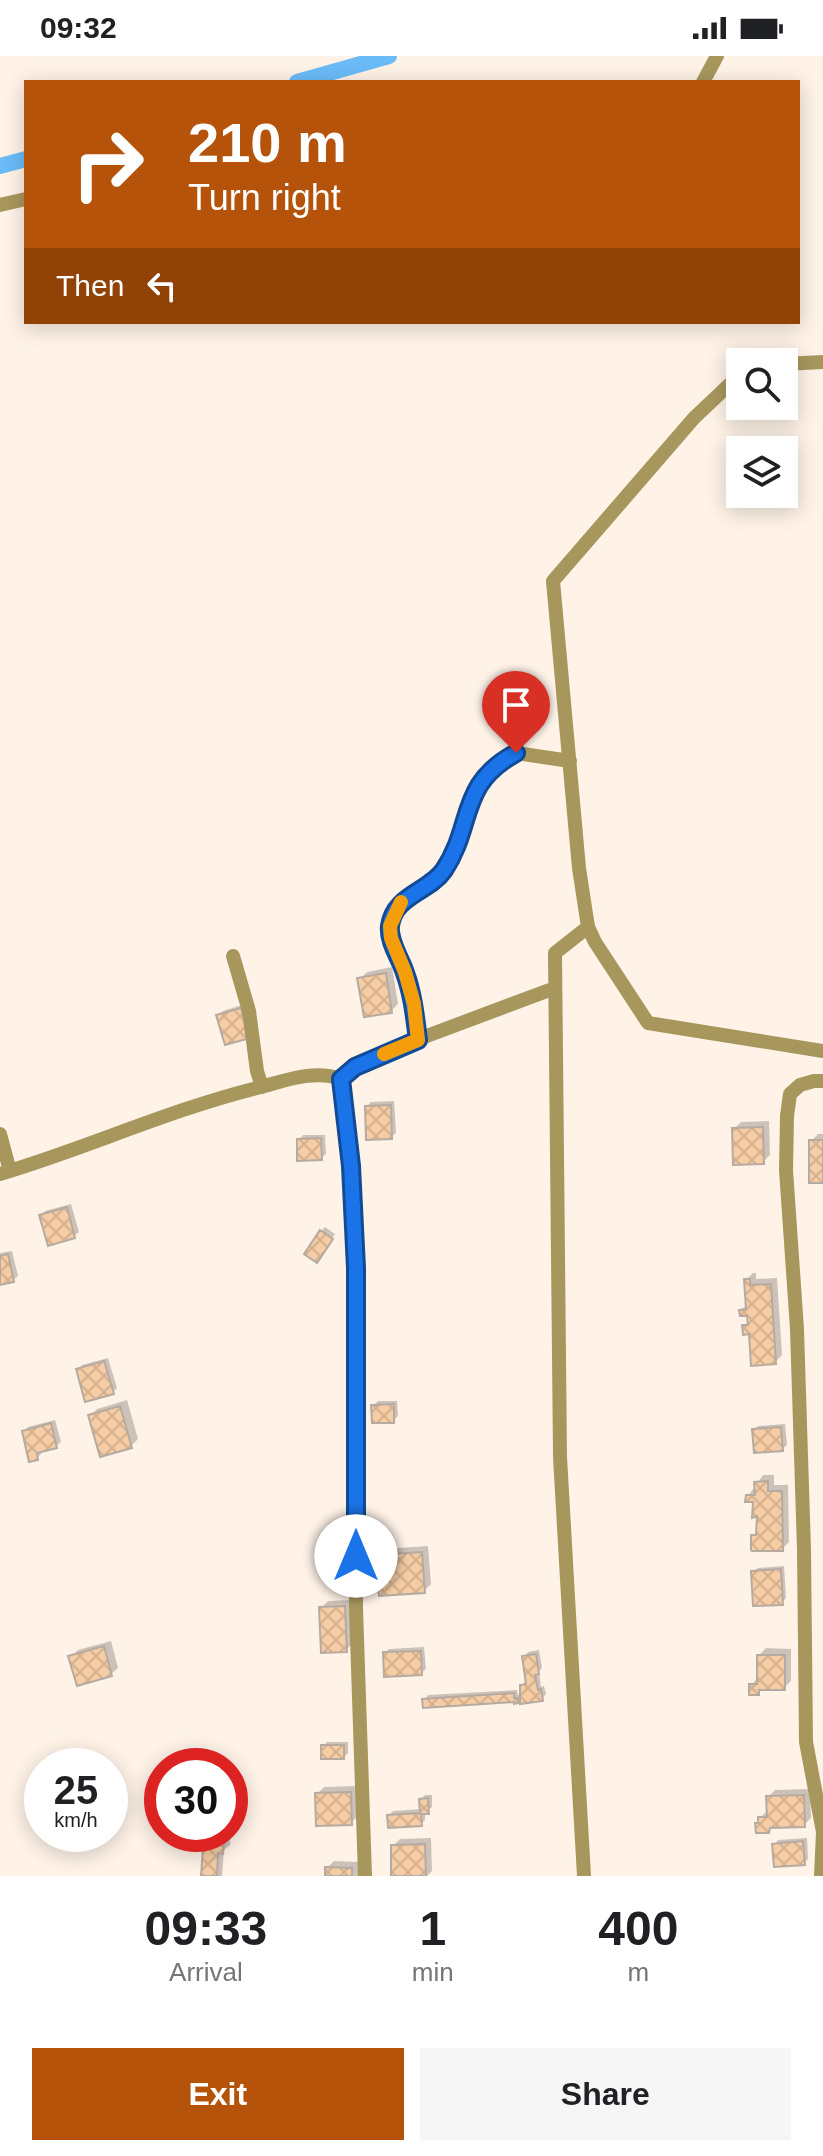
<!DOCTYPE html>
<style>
body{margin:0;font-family:Arial,sans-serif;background:#f6f6f6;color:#202124;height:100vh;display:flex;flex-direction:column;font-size:30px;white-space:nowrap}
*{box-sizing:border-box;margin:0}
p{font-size:26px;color:#757577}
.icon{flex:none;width:44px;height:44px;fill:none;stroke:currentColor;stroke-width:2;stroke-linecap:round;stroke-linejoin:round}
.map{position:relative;height:1820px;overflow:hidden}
.sheet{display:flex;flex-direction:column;background:#fff;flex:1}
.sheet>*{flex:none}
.top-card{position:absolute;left:24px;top:24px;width:776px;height:244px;border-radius:0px;box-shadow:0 4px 20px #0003;background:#b45309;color:#fff;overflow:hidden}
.controls{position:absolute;left:726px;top:292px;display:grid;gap:16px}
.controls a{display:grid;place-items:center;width:72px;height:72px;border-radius:0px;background:#fff;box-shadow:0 4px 20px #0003;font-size:40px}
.speed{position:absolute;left:24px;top:1692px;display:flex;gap:16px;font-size:40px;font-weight:700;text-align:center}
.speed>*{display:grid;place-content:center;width:104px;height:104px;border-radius:50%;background:#fff;box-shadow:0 4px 20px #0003;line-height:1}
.speed small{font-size:20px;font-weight:400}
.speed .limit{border:12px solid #d22;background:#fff;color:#111}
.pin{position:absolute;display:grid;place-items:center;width:68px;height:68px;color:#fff;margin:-82px -34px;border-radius:50% 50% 50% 0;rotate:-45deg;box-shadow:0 0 8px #0007}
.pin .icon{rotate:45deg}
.me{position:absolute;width:88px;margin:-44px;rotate:0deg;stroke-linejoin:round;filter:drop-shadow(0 0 6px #0008)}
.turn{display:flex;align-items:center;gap:28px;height:168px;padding:0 32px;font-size:36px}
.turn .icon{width:104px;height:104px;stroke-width:2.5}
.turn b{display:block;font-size:56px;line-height:68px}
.then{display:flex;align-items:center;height:76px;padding:0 32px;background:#0003;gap:16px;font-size:30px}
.eta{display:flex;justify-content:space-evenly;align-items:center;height:136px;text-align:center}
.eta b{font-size:48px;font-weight:700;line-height:56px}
.button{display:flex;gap:16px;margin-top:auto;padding:16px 32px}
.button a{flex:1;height:92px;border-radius:0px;background:#b45309;color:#fff;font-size:32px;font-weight:700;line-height:92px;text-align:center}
.button a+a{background:#f6f6f6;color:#202124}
.status{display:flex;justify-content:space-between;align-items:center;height:56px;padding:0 40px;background:#fff;direction:ltr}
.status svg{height:22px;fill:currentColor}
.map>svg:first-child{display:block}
</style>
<div class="status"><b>09:32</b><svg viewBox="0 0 49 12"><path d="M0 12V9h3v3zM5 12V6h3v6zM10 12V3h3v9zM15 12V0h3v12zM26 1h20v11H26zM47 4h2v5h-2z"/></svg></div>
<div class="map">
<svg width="823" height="1820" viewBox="0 0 823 1820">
<defs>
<pattern id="building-cross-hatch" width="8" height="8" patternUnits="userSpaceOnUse" patternTransform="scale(2)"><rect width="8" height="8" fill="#f6cca4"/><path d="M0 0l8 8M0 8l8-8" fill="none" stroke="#d4b08e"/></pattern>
</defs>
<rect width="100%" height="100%" fill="#fff3e8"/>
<path fill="#0003" d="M392 911 398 948 391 955 360 923 367 916Z
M245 948 253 976 219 959 223 955Z
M394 1045 396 1077 391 1081 367 1050 371 1046Z
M769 1065 770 1099 763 1106 734 1073 741 1066Z
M818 1078H823V1125L811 1085Z
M303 1079H325L326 1098 321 1102 299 1084Z
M71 1148 79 1176 74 1180 41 1160 45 1155Z
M325 1171 335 1178 321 1200V1175Z
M12 1195 18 1220 13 1224 0 1227V1197Z
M753 1217H756V1223L777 1222 782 1299 775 1306 744 1270 749 1265V1257L741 1254 748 1248 746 1224Z
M108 1302 117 1332 113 1336 78 1313 82 1309Z
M127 1344 138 1383 131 1390 90 1360 97 1353Z
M378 1345H397L398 1360 393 1365 373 1350Z
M55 1364 61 1386 56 1390 41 1394V1398L37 1402 24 1375 28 1371Z
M785 1368 787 1389 782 1393 754 1374 758 1370Z
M763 1419H774V1429H788L789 1486 782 1493 753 1479 758 1475 759 1457 755 1444 748 1440Z
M428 1490 431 1528 424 1535 378 1500 385 1493Z
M784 1510 786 1542 782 1547 753 1516 758 1512Z
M351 1544 353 1587 346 1594 321 1552 328 1545Z
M111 1585 118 1612 111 1618 71 1601 78 1594Z
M424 1591 426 1613 421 1617 385 1597 389 1593Z
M766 1592 791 1593V1625L784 1632H763L758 1637 751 1629 759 1621V1599Z
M539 1594 542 1612 539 1615 541 1631 544 1630 546 1638 542 1643 522 1641 517 1646 424 1644 428 1639 517 1634 518 1639 522 1638V1629L526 1625 524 1601 528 1596Z
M327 1686H348V1697L344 1701 323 1690Z
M357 1730 358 1760 351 1767 317 1738 324 1731Z
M810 1733 811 1762 804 1769 773 1770 768 1775 760 1765V1762L767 1755 768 1741 775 1734Z
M425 1739H432V1751L425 1756V1764L421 1768 389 1759 393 1755 422 1753 421 1743Z
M230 1768H231L230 1789 224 1794 222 1820H203L206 1778H230Z
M431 1782 432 1815 427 1820H393V1790L400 1783Z
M807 1782 808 1803 804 1807 774 1789 778 1784Z
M334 1805 358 1806V1820H327V1812Z"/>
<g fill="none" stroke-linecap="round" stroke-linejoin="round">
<path stroke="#6bbbf8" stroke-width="16" d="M297 26 389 0
M0 110 26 103"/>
</g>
<path fill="url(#building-cross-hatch)" stroke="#b6aba1" stroke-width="2" d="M386 917 392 957 364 961 357 922Z
M241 952 250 982 225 989 216 959Z
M391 1049 392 1083 366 1084 365 1050Z
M763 1071 764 1108 733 1109 732 1072Z
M321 1082 322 1104 297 1105V1083Z
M809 1084H823V1127H809Z
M67 1151 75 1182 48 1190 39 1159Z
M320 1174 333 1183 317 1207 304 1198Z
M8 1198 14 1226 0 1229V1200Z
M744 1223H750V1229L771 1228 776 1308 751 1310 749 1278 743 1279 742 1269H748L747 1260H740L739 1254 746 1253Z
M104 1305 114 1338 85 1346 76 1313Z
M394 1348V1367H372L371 1349Z
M120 1350 132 1392 100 1401 88 1359Z
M51 1367 57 1392 37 1397 38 1404 29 1406 22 1375Z
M781 1371 783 1395 754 1397 752 1373Z
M768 1425V1435H782L783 1495H752L751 1494V1479H756L757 1460 752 1462 753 1446H745L746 1439H755L754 1426Z
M376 1479H388L389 1490 377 1491Z
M422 1496 425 1537 379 1540 376 1499Z
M781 1513 783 1549 753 1550 751 1515Z
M345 1550 347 1596 321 1597 319 1551Z
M104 1590 112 1620 77 1630 68 1600Z
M421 1595 422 1619 384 1621 383 1596Z
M536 1598 539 1618 535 1619 538 1634 541 1633 543 1645 520 1648V1629L526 1628 522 1600Z
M757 1599H785V1634H759V1639H749V1628H757Z
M514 1637V1642H518V1647L514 1648V1646L423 1652 422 1643Z
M321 1689H344V1703H321Z
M351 1736 352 1769 316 1770 315 1737Z
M804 1739 805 1771 770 1772 769 1777H756L755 1767H758V1761H767L766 1740Z
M428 1742 429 1758H421L422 1770 388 1772 387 1759 420 1757 419 1743Z
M204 1778H229H225L223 1798 218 1797 217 1820H201Z
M803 1785 805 1809 774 1811 772 1788Z
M425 1788 426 1820H391V1789Z
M325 1811 352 1812V1820H325Z"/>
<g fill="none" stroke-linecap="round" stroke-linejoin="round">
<path stroke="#a8975d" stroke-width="14" d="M703 26 717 0
M0 149 26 143
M784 308 823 306
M740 322 732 326 694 362 553 525 579 812 588 871 595 886 648 967 823 995
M233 900 249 955 257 1015 262 1031
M418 984 414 948 405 916 391 882 390 870 401 846 442 817 454 795 474 736 499 706 516 697 570 705
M341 1023 351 1110 356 1212V1552L365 1820
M0 1078 10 1115
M0 1118C87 1092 169 1054 257 1032 285 1025 313 1013 341 1023L355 1011 400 990 555 932
M584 1820 560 1401 555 897 588 871
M821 1820 823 1776 806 1686 804 1494 797 1273 786 1114 787 1060 790 1038 800 1029 814 1025H823"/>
</g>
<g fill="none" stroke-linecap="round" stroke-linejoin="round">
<defs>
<path id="route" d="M356 1500V1212L351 1110 341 1023 355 1011 418 984C415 961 413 939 405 917 401 903 388 886 390 870 394 839 429 836 444 814 474 769 458 728 516 697"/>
</defs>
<use href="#route" stroke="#114b97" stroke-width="20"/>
<use href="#route" stroke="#1a73e8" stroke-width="14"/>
<path stroke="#f59e0b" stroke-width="14" d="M384 998 418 984 414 948 405 916 391 882 390 870 401 846"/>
</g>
</svg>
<div class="controls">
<a><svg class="icon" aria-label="search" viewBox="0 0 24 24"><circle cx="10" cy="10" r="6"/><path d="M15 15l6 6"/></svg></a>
<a><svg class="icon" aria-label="layers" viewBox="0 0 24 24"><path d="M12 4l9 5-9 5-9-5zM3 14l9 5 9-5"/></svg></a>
</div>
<div class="speed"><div>25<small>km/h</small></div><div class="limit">30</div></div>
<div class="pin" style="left:516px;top:697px;background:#d93025"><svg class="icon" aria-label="arrive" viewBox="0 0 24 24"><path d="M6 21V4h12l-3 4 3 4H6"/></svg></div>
<svg class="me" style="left:356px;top:1500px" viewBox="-20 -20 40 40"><circle r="19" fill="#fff"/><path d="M0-13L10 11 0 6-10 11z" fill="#1a73e8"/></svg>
<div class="top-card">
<div class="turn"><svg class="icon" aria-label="right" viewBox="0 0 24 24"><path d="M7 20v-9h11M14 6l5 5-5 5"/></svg><div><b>210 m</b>Turn right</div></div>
<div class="then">Then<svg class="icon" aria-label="left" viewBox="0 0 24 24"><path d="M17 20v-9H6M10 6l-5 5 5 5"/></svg></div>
</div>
</div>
<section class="sheet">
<div class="eta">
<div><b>09:33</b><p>Arrival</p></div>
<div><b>1</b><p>min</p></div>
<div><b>400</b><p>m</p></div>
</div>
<div class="button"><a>Exit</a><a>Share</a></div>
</section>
